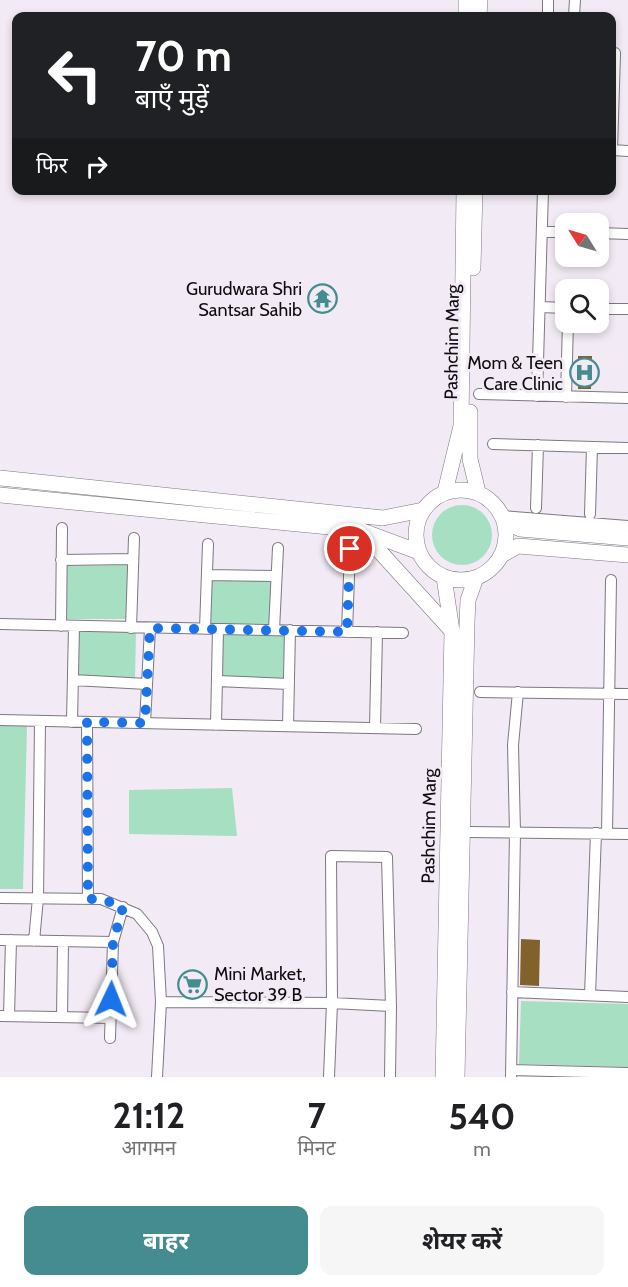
<!DOCTYPE html>
<html lang="hi">
<meta charset="utf-8">
<style>
body{margin:0;font-family:Cabin,"Noto Sans Devanagari",sans-serif;background:#f6f6f6;color:#202124;height:100vh;display:flex;flex-direction:column;font-size:22px;white-space:nowrap}
*{box-sizing:border-box;margin:0}
p{font-size:20px;color:#757577}
.icon{flex:none;width:33px;height:33px;fill:none;stroke:currentColor;stroke-width:2;stroke-linecap:round;stroke-linejoin:round}
.map{position:relative;height:1077px;overflow:hidden}
.sheet{display:flex;flex-direction:column;background:#fff;flex:1}
.sheet>*{flex:none}
.banner{position:absolute;left:12px;top:12px;width:604px;height:183px;border-radius:12px;box-shadow:0 3px 9px #0003;background:#202124;color:#fff;overflow:hidden}
.needle{width:39px;rotate:307deg}
.buttons{position:absolute;left:555px;top:213px;display:grid;gap:12px}
.buttons a{display:grid;place-items:center;width:54px;height:54px;border-radius:12px;background:#fff;box-shadow:0 3px 9px #0003;font-size:30px}
.pin{position:absolute;display:grid;place-items:center;width:51px;height:51px;color:#fff;margin:-26px;border:3px solid #fff;border-radius:50%;box-shadow:0 2px 6px #0007}
.me{position:absolute;width:66px;margin:-33px;rotate:2deg;stroke-linejoin:round;filter:drop-shadow(0 0 4px #0008)}
.turn{display:flex;align-items:center;gap:21px;height:126px;padding:0 24px;font-size:27px}
.turn .icon{width:78px;height:78px;stroke-width:2.5}
.turn b{display:block;font-size:42px;line-height:51px}
.then{display:flex;align-items:center;height:57px;padding:0 24px;background:#0003;gap:12px;font-size:22px}
.eta{display:flex;justify-content:space-evenly;align-items:center;height:102px;text-align:center}
.eta b{font-size:36px;font-weight:700;line-height:42px}
.cta{display:flex;gap:12px;margin-top:auto;padding:12px 24px}
.cta a{flex:1;height:69px;border-radius:12px;background:#448c8f;color:#fff;font-size:24px;font-weight:700;line-height:69px;text-align:center}
.cta a+a{background:#f6f6f6;color:#202124}
.map>svg:first-child{display:block}
</style>
<div class="map">
<svg width="628" height="1077" viewBox="0 0 628 1077">
<rect width="100%" height="100%" fill="#f2eaf4"/>
<path fill="#a7dfc3" d="M432 535a30 30 0 1 1 60 0a30 30 0 1 1-60 0Z
M128 565V619H67L66 566Z
M211 578 272 579 271 627 210 625Z
M77 631 136 632 135 678 76 677Z
M223 633 285 635 283 680 221 679Z
M0 726H27L23 889H0Z
M232 788 237 836 129 834V790Z
M521 1001 628 1004V1067L519 1064Z"/>
<path fill="#81622d" d="M578 356H592L591 389H578Z
M521 939 540 940 539 986 520 985Z"/>
<g fill="none" stroke-linecap="round" stroke-linejoin="round">
<defs>
<path id="minor" d="M548 16V0
M574 16 575 0
M612 150 615 53
M612 150 628 151
M542 232H566
M598 233 628 234
M540 307 566 308
M598 309H628
M479 394 628 398
M537 396 543 190
M566 397 568 322
M493 444 628 448
M536 508 538 445
M590 514 592 447
M503 516 628 526
M61 560 133 559
M207 575 276 576
M0 624 403 633
M61 626 62 528
M131 628 134 538
M205 629 208 544
M274 630 278 548
M347 632 350 549
M73 680 147 684
M217 681 289 684
M480 692 628 694
M0 720 416 729
M72 722 74 626
M87 722 88 899
M145 723 150 628
M216 725 218 629
M288 726 290 630
M375 728 377 632
M469 832 628 834
M607 834 611 580
M0 898 101 899 137 914 152 932 158 946 161 1002 157 1077
M0 940 113 942
M34 941 38 898 40 722
M512 992 628 997
M590 995 596 833
M161 1002 332 1003 391 1006
M0 1016 111 1018
M9 1016 11 940
M62 1017 63 941
M110 1038 113 942 123 907
M511 1070 628 1073
M329 1077 332 1003 331 856 387 857 391 1006 390 1077
M511 1077 515 832 513 745 518 692"/>
<path id="secondary" d="M466 16V0
M479 16 480 0
M473 268 475 190
M470 412V459L478 492
M0 478 383 518 423 510
M416 535a45 45 0 1 1 90 0a45 45 0 1 1-90 0Z
M445 492 461 426 464 190
M0 495 360 530 419 552
M505 521 520 529 628 538
M363 533 452 631
M502 555 518 546 628 555
M443 1077 452 631 444 577
M457 1077 467 622 468 600 476 578"/>
</defs>
<use href="#minor" stroke="#7e7780" stroke-width="12"/>
<use href="#secondary" stroke="#7e7780" stroke-width="16"/>
<use href="#minor" stroke="#fff" stroke-width="10"/>
<use href="#secondary" stroke="#fff" stroke-width="15"/>
</g>
<g fill="none" stroke-linecap="round" stroke-linejoin="round">
<path stroke="#1a73e8" stroke-width="10" stroke-dasharray="0 18" d="M111 999 113 942 123 907 101 899H88L87 722 145 723 150 628 347 632 350 549"/>
</g>
<defs>
<symbol id="temple-ring" viewBox="-11 -11 22 22"><circle r="9.5" fill="#f2eaf4" stroke="#448c8f" stroke-width="1.5"/><path d="M0-6L5-2H3V0L6.5 2.5H4V6H1.5V3h-3V6H-4V2.5H-6.5L-3 0V-2H-5Z" fill="#448c8f"/></symbol>
<symbol id="hospital-ring" viewBox="-11 -11 22 22"><circle r="9.5" fill="#f2eaf4" stroke="#448c8f" stroke-width="1.5"/><path d="M-5-5h3v3.5h4V-5h3V5h-3V1.5h-4V5h-3Z" fill="#448c8f"/></symbol>
<symbol id="supermarket-ring" viewBox="-11 -11 22 22"><circle r="9.5" fill="#f2eaf4" stroke="#448c8f" stroke-width="1.5"/><path d="M-6-5.5h2.5l.6 2H6L4.5 2H-2.5L-4.4-4H-6ZM-1.5 3.2a1.3 1.3 0 1 0 .1 0ZM3 3.2a1.3 1.3 0 1 0 .1 0Z" fill="#448c8f"/></symbol>
</defs>
<g fill-rule="evenodd">
<use href="#temple-ring" x="306" y="282" width="33" height="33"/>
<use href="#hospital-ring" x="568" y="356" width="33" height="33"/>
<use href="#supermarket-ring" x="176" y="968" width="33" height="33"/>
</g>
<g text-anchor="middle" dominant-baseline="central" stroke-width="6" stroke-linejoin="round" paint-order="stroke">
<g font-size="18" fill="#0f0c10" stroke="#f2eaf4" text-anchor="end">
<text x="302" y="289">Gurudwara Shri<tspan x="302" dy="21">Santsar Sahib</tspan></text>
<text x="563" y="363">Mom &amp; Teen<tspan x="563" dy="21">Care Clinic</tspan></text>
<text x="214" y="974" text-anchor="start">Mini Market,<tspan x="214" dy="21">Sector 39 B</tspan></text>
</g>
<g font-size="18" fill="#0f0c10" stroke="#f2eaf4">
<text transform="translate(452 342) rotate(-89)">Pashchim Marg</text>
<text transform="translate(429 826) rotate(-89)">Pashchim Marg</text>
</g>
</g>
</svg>
<div class="buttons">
<a><svg class="needle" viewBox="-14 -14 28 28"><path d="M0-13l5 13h-10z" fill="#e53935"/><path d="M0 13l5-13h-10z" fill="#757577"/></svg></a>
<a><svg class="icon" aria-label="search" viewBox="0 0 24 24"><circle cx="10" cy="10" r="6"/><path d="M15 15l6 6"/></svg></a>
</div>
<div class="pin" style="left:350px;top:549px;background:#d93025"><svg class="icon" aria-label="arrive" viewBox="0 0 24 24"><path d="M6 21V4h12l-3 4 3 4H6"/></svg></div>
<svg class="me" style="left:111px;top:999px" viewBox="-20 -20 40 40"><path d="M0-17L14 15 0 8-14 15z" fill="#1a73e8" stroke="#fff" stroke-width="4"/></svg>
<div class="banner">
<div class="turn"><svg class="icon" aria-label="left" viewBox="0 0 24 24"><path d="M17 20v-9H6M10 6l-5 5 5 5"/></svg><div><b>70 m</b>बाएँ मुड़ें</div></div>
<div class="then">फिर<svg class="icon" aria-label="right" viewBox="0 0 24 24"><path d="M7 20v-9h11M14 6l5 5-5 5"/></svg></div>
</div>
</div>
<section class="sheet">
<div class="eta">
<div><b>21:12</b><p>आगमन</p></div>
<div><b>7</b><p>मिनट</p></div>
<div><b>540</b><p>m</p></div>
</div>
<div class="cta"><a>बाहर</a><a>शेयर करें</a></div>
</section>
